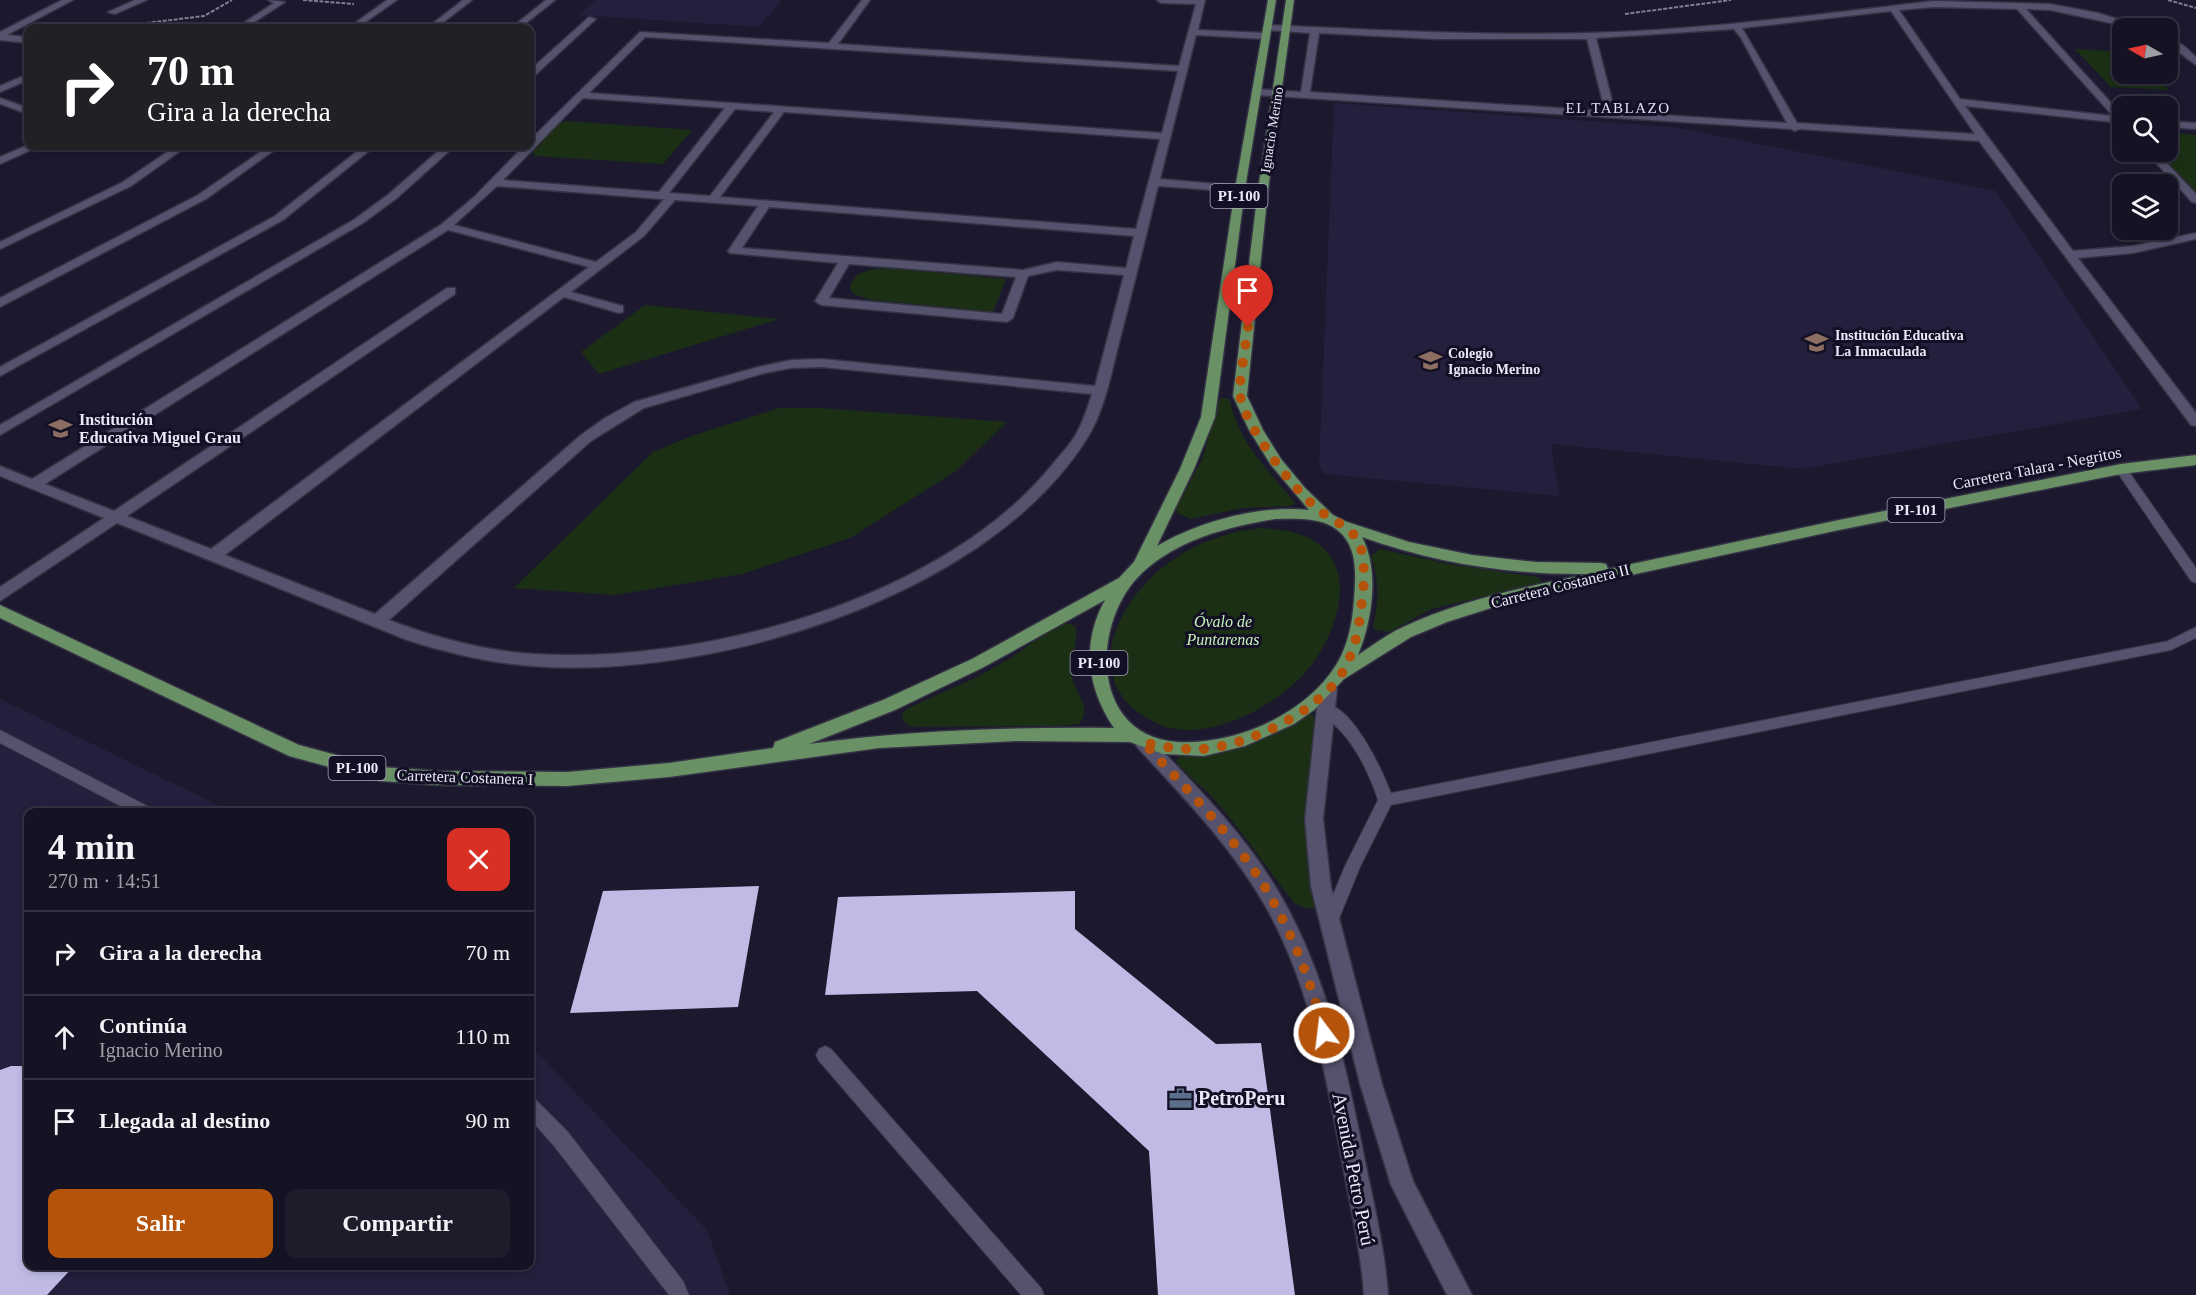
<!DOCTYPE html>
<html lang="es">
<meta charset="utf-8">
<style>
body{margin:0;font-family:"Times New Roman",serif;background:#1e1c2b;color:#f1f3f6;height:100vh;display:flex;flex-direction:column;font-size:22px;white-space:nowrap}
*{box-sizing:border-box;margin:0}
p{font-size:20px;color:#9d9ea6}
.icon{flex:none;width:33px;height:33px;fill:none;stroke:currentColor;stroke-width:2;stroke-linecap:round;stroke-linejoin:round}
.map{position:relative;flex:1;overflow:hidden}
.panel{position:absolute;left:24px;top:808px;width:510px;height:462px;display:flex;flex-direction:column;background:#151323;border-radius:12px;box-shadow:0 3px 9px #0003,0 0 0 2px #343241}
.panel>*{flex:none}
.banner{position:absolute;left:24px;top:24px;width:510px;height:126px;border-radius:12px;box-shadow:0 3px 9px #0003,0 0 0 2px #343241;background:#202124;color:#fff;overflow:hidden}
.needle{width:39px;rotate:279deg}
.fabs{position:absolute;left:2112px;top:18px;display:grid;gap:12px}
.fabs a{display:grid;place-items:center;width:66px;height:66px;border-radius:12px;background:#151323;box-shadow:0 3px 9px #0003,0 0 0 2px #343241;font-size:30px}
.pin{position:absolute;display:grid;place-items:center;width:51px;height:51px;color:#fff;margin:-62px -26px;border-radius:50% 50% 50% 0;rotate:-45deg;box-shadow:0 0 6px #0007}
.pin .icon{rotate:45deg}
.me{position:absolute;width:66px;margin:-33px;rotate:345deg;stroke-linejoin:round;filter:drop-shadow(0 0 4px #0008)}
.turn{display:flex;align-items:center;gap:21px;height:126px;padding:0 24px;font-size:27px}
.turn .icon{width:78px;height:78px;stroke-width:2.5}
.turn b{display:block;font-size:42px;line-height:51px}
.round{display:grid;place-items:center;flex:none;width:63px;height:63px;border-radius:12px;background:#1e1c2b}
.summary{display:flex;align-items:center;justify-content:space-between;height:102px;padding:0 24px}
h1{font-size:36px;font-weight:700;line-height:45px}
.cta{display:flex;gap:12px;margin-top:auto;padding:12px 24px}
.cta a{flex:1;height:69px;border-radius:12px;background:#b45309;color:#fff;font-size:24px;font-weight:700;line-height:69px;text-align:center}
.cta a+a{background:#1e1c2b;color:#f1f3f6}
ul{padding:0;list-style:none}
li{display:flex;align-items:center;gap:18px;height:84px;padding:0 24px;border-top:2px solid #343241}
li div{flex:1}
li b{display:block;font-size:22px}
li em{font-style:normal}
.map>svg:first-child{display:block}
</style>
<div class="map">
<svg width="2196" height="1295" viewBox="0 0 2196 1295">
<rect width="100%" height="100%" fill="#1c192f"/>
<path fill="#231f3c" d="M596 0H782L759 27 578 15Z
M1334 103 1673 127 1996 191 2142 409 1803 469 1551 444 1559 496 1325 474 1319 467Z
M0 699 234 813H28V1266H530V1045L707 1230 730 1295H0Z"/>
<path fill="#1a2f14" d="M2075 49 2122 52V74H2151L2169 90 2111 87Z
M567 121 692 130 663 164 535 156 531 150 558 123Z
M2168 132 2196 135V202L2186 194 2147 152H2168Z
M889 268 1006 279 993 312 872 300 853 294 850 288C853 270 873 269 889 268Z
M645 305 779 319 599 374 581 352Z
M1220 398 1230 399C1236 440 1270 472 1295 503L1292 506 1242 508 1191 519 1177 513 1176 506 1202 460Z
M780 408H821L1007 422 956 471 850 538 742 574 615 595 514 588 653 452 692 436Z
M1263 528C1284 530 1306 532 1322 547 1356 577 1335 633 1313 663 1284 703 1207 746 1158 724 1084 690 1107 618 1156 573 1185 547 1224 531 1263 528Z
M1380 549 1448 564 1537 577 1541 580 1539 584 1431 609 1390 632 1375 630 1373 626C1379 602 1379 579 1371 556Z
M1067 623 1075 626C1080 636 1070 662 1072 677 1075 694 1093 708 1079 724L1057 726 916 727 909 726 902 720 903 713 908 708 975 678 1009 659 1059 624Z
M1309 714 1316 717 1306 814 1316 897 1314 908 1309 909 1295 904C1267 869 1242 830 1211 796 1205 789 1177 766 1176 760L1180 756 1252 743Z"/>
<path fill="#bfbbe5" d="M759 886 738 1007 570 1013 603 891Z
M1075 891V929L1216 1044 1261 1043 1295 1295H1158L1149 1151 977 991 825 995 838 897Z
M11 1066H28V1266H74L47 1295H0V1070Z"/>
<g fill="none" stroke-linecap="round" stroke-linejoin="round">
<defs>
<path id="service" d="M2121 465 2125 466 2196 568V583L2191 581 2115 469Z
M2196 627V638L2171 650 1391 805 1360 867 1336 926 1330 928 1324 926 1322 921 1345 866 1378 800C1366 765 1351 735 1320 713L1318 709 1320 705C1349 696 1383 772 1391 793L2168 641Z
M0 730 153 809 156 813H134L0 743Z
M825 1046 831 1049 1041 1288 1044 1295H1021L819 1061 816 1055 819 1049Z
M530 1097 536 1100 568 1132 683 1281 689 1295H669L554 1146 530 1119Z"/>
<path id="minor" d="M62 0H73L7 35 28 37V43L0 40V32Z
M135 0H147L115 14 108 12Z
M268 0 285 2 245 28H236L274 3Z
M387 0H397L357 28H348Z
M463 0H472L436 28H427Z
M546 0H555L520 28H511Z
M862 0H870L838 44 1179 66 1196 4 1161 3 1157 0H1205L1198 30 1266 33 1270 36 1266 39 1196 35 1160 179 1240 186 1245 189 1240 192 1158 186C1146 237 1133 288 1120 339 1111 373 1105 411 1086 440 986 598 711 680 532 666 489 663 448 653 407 640L117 523 0 601V587L104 518 0 476V466L32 479 442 224 474 197 524 146H530V140L640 32 829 43ZM645 37 1178 71 1162 133 589 93ZM583 98 725 108 659 192 503 180ZM735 109 774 112 710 196 669 193ZM784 112 1160 139 1136 229 720 197ZM497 186 661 199H664L636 232 596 262 454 225ZM675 200 758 206 728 251 730 253 838 263 815 301 821 305 1007 322 1013 318 1028 276 1057 270 1124 275 1095 386 822 359 791 360 758 367 634 402 605 418 581 435 375 614 225 555 564 297 619 313 623 312V306L571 292 644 236ZM769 207 1134 236 1126 268 1057 262 1023 270 742 248ZM448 230 589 267 211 549 127 516 455 294V288H447L114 511 45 484ZM849 264 1016 277 1002 314 829 298ZM822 367 1092 394C1087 408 1083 423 1075 436 1069 446 1060 455 1052 465 942 600 704 664 535 654 485 651 436 638 389 620L591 441 644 408 765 373 791 368Z
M1934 1 2050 4 2098 13 2146 28H2134L2050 10 2026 9 2122 115V123L1965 106 2073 251 2133 246 2196 233V239L2133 253 2078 258 2196 413V426L2191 425 1979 141 1799 129 1795 131 1791 129 1257 95 1252 92 1257 89 1301 92 1310 33 1265 30V26L1268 25C1375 30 1483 36 1590 33 1705 30 1820 14 1934 1ZM1934 7 2017 9 2113 116 1960 99 1899 10ZM1891 11 1975 134 1797 123 1742 28ZM1734 29 1741 38 1787 123 1615 112 1596 38ZM1319 33 1436 39H1587L1605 111 1310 92Z
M589 17 596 19 533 77 530 78V70Z
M2168 37 2184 46 2196 57V65L2168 44Z
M28 74V80L0 92V86Z
M0 98 28 108V114L0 104Z
M2168 121 2196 123V129L2168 127Z
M28 145 40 146 0 164V157Z
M176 146H187L131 186 0 249V242L123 182Z
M269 146H280L206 199 0 307V298L198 195Z
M364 146H375L283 220 0 376V367L275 216Z
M444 146H455L397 198 363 223 0 435V425L355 219 389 194Z
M2146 152H2156L2196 194V203L2192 202Z
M1328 682 1334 684 1337 689 1323 819 1331 887 1382 1084 1413 1181 1472 1295H1447L1391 1185 1360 1084 1311 887 1305 819 1319 689 1322 684Z
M1143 735 1149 737C1197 787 1248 837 1282 898 1328 979 1347 1071 1365 1161 1374 1205 1385 1250 1388 1295H1364C1361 1250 1350 1205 1342 1161 1326 1076 1310 986 1267 909 1233 848 1184 798 1137 747L1134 742 1137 737Z"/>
<path id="primary" d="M1268 0H1276L1245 189 1215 417 1194 469 1157 546C1201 521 1259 505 1309 510L1271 465 1249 430 1233 396 1258 190 1286 0H1294L1268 190 1247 396 1263 430 1281 459 1305 488 1333 515 1347 522 1409 542 1472 555 1536 562 1601 563 1606 564 1608 569 1839 520 2121 464 2196 455V465L2121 474 1839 530 1516 600 1447 622 1411 637 1344 679 1314 710 1294 724 1245 746 1204 756 1163 754 1130 742 1016 741 879 748 669 777 567 786 438 785 381 781 289 756 0 618V605L299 745 381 767 438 771 567 772 669 763 773 748 775 742 883 700 972 659 1119 578 1134 562 1180 469 1201 417 1235 189ZM1275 519C1294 519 1316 517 1333 527 1353 539 1356 561 1355 583 1354 607 1352 632 1342 654 1315 711 1238 745 1178 742 1090 737 1090 622 1142 573 1178 539 1228 527 1275 519ZM1362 537C1434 563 1511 575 1588 574 1525 587 1460 600 1401 628 1386 635 1372 646 1358 655 1372 621 1380 571 1362 537ZM1105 600C1081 643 1087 688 1114 728 1011 727 910 730 809 744L895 710 984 667Z"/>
</defs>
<use href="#service" stroke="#343244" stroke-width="2"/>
<use href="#minor" stroke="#343244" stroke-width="3"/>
<use href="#primary" stroke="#343244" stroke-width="3"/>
<path stroke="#817f92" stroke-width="2" stroke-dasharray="4 1.5" stroke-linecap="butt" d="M303 0 354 4
M2168 0 2196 8
M1625 14 1731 0
M130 25 204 16 232 0"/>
<use href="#service" fill="#54526c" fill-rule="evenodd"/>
<use href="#minor" fill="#54526c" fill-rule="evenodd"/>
<use href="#primary" fill="#6a9165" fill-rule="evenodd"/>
</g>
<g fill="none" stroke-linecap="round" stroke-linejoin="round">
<path stroke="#b45309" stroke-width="10" stroke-dasharray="0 18" d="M1248 327C1246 346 1239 378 1240 395 1244 425 1295 492 1319 510 1332 521 1353 527 1360 545 1366 563 1364 589 1361 608 1359 630 1354 653 1342 673 1317 713 1247 746 1202 749 1181 750 1163 747 1143 742 1188 791 1244 846 1275 905 1297 945 1313 989 1324 1033"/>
</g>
<defs>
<symbol id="school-bare" viewBox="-9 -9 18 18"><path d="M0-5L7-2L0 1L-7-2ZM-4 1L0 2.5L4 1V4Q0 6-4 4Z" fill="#8d6e63" stroke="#131025" stroke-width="2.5" paint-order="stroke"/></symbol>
<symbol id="office-bare" viewBox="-9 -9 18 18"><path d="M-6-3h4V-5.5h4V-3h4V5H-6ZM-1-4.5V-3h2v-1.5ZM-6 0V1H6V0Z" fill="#5c6f8a" stroke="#131025" stroke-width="2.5" paint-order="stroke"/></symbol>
</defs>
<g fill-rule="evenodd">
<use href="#school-bare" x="1800" y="326" width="33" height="33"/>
<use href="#school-bare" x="1414" y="344" width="33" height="33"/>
<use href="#school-bare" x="44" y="412" width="33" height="33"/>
<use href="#office-bare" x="1164" y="1082" width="33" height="33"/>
</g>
<g text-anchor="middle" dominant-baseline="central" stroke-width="6" stroke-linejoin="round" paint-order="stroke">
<g font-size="14" fill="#e9e8f8" stroke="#131025">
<text transform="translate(1272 130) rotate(-81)">Ignacio Merino</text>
</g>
<g font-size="14" font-weight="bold" fill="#e9e8f8" stroke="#131025" text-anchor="start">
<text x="1835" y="335">Institución Educativa<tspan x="1835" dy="16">La Inmaculada</tspan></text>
<text x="1448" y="353">Colegio<tspan x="1448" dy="16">Ignacio Merino</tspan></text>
</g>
<g font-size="15" letter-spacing="1.5" fill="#e0defd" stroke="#131025">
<text x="1618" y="108">EL TABLAZO</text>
</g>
<g fill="#131025" stroke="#a9a7b9" stroke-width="1.5">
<rect x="1210.5" y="184" width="57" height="24" rx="4.5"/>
<rect x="1887.5" y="498" width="57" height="24" rx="4.5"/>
<rect x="1070.5" y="651" width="57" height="24" rx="4.5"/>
<rect x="328.5" y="756" width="57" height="24" rx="4.5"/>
</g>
<g font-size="15" font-weight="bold" fill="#e9e8f8">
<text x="1239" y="196">PI-100</text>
<text x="1916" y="510">PI-101</text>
<text x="1099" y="663">PI-100</text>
<text x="357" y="768">PI-100</text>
</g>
<g font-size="16" font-weight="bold" fill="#e9e8f8" stroke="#131025" text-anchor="start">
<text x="79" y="419">Institución<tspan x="79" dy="18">Educativa Miguel Grau</tspan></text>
</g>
<g font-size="16" fill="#e9e8f8" stroke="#131025">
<text transform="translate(2037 468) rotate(-11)">Carretera Talara - Negritos</text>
<text transform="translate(1560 586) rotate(-14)">Carretera Costanera II</text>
<text transform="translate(465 777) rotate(2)">Carretera Costanera I</text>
</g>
<g font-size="16" font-style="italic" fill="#c7f3bb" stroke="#131025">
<text x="1223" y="621">Óvalo de<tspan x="1223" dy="18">Puntarenas</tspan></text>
</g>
<g font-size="20" font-weight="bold" fill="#e9e8f8" stroke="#131025" text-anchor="start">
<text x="1198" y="1098">PetroPeru</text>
</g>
<g font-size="20" fill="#e9e8f8" stroke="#131025">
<text transform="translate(1354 1169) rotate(79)">Avenida Petro Perú</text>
</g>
</g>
</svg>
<div class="fabs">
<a><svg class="needle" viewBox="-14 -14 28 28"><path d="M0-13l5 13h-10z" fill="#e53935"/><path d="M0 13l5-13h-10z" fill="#9d9ea6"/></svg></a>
<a><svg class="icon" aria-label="search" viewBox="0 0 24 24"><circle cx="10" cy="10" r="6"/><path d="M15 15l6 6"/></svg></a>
<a><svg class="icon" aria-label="layers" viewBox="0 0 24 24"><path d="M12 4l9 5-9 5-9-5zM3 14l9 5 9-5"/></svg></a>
</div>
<div class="pin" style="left:1248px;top:327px;background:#d93025"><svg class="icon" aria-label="arrive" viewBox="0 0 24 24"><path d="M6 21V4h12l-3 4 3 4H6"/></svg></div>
<svg class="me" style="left:1324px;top:1033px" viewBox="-20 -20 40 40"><circle r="17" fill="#b45309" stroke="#fff" stroke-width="3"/><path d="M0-11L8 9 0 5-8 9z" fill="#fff"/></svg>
<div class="banner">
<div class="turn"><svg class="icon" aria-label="right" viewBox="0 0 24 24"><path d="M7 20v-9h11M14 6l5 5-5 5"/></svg><div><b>70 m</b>Gira a la derecha</div></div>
</div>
<section class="panel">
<div class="summary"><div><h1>4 min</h1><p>270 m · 14:51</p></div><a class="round" style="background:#d93025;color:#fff"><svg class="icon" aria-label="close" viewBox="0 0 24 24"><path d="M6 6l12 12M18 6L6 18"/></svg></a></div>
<ul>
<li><svg class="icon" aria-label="right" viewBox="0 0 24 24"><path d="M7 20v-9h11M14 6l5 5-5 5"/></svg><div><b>Gira a la derecha</b></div><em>70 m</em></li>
<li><svg class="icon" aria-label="ahead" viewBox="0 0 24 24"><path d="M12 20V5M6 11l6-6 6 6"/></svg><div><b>Continúa</b><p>Ignacio Merino</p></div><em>110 m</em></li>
<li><svg class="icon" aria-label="arrive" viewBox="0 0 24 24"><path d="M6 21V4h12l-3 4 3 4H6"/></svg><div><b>Llegada al destino</b></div><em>90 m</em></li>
</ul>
<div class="cta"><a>Salir</a><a>Compartir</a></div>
</section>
</div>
